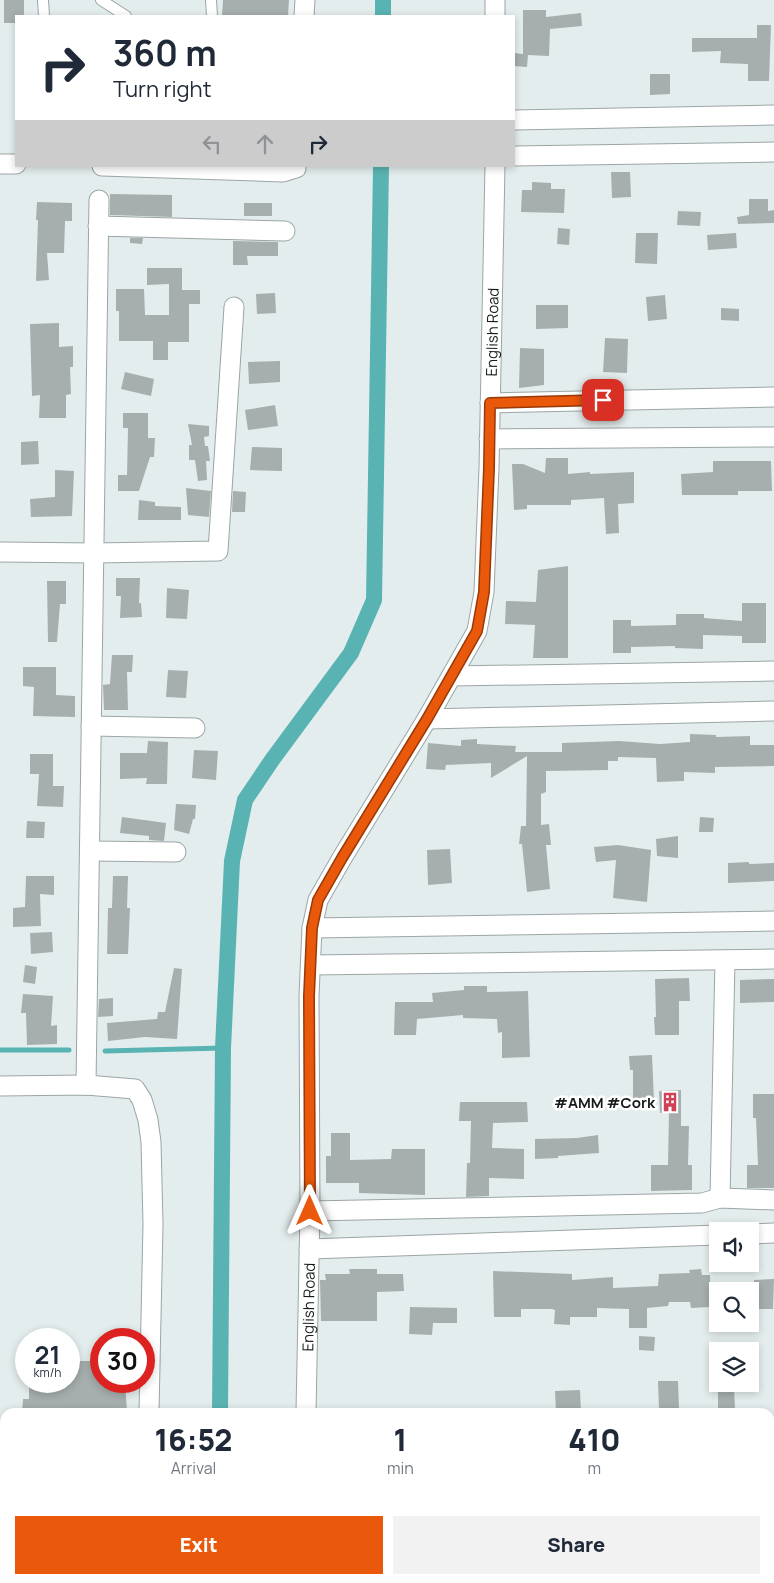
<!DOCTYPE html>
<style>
body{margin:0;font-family:Manrope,sans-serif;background:#f2f2f3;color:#1f2937;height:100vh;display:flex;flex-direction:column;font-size:19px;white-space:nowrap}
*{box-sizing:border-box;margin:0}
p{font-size:16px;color:#747a83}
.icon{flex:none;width:28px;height:28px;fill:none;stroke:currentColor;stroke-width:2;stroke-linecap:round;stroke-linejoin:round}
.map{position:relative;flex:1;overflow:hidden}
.drawer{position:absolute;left:0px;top:1408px;width:775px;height:176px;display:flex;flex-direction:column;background:#fff;border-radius:15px 15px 0 0;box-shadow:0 2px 8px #0003}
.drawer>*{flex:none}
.guide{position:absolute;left:15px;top:15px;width:500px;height:152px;border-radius:0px;box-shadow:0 2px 8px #0003;background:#fff;color:#1f2937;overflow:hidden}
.tools{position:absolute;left:709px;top:1222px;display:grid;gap:10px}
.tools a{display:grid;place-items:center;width:50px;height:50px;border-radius:0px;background:#fff;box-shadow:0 2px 8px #0003;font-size:25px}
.speed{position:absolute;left:15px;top:1328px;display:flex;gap:10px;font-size:25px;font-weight:700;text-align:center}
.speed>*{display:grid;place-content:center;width:65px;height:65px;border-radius:50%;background:#fff;box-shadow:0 2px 8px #0003;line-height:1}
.speed small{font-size:12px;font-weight:400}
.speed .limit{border:8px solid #d22;background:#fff;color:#111}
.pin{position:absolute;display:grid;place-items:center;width:42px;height:42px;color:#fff;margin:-21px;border-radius:10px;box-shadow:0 2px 8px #0006}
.me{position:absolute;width:55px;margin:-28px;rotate:0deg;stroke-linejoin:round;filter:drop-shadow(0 0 4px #0008)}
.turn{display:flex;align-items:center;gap:18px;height:105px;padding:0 15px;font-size:22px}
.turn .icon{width:65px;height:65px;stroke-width:2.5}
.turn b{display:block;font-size:35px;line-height:42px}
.lanes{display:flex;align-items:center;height:48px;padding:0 15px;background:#0003;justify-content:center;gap:25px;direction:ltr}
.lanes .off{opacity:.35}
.eta{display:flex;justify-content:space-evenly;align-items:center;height:85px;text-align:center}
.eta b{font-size:30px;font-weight:800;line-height:35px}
.action{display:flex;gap:10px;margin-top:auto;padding:10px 15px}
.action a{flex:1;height:58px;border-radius:0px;background:#ea580c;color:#fff;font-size:20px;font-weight:800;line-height:58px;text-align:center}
.action a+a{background:#f2f2f3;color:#1f2937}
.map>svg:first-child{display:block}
</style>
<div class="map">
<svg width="774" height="1583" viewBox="0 0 774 1583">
<rect width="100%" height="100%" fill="#e4eded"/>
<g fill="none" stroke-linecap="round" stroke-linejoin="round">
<path stroke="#5ab3b3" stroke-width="5" d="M0 1050H69
M105 1051 223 1048"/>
<path stroke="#5ab3b3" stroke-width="16" d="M383 16V0
M220 1412 223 1048 232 861 245 800 272 760 351 653 374 600 381 166
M219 1583V1579"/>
</g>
<path fill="#a6afae" d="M4 0H24V16H16V23H4Z
M223 0H289L288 16H222Z
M523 10H546V17L581 13 582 26 550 29 549 56 528 55 527 67 514 66V53L523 54Z
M757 25H771L769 81H748V64L720 63 721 51 692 52V38H757Z
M650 74H670V94L650 95Z
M611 172H630L631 197 612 198Z
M532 182 551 183V189H565L564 213 521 212 522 190H532Z
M110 194 172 195V217L110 215Z
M749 199H768V211L774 210V223L738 224 737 217 749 215Z
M37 202 72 203V221H65L64 253H47L49 280 36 281 38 220H36Z
M244 203H272V216H244Z
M678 211 701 212 700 226 677 225Z
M558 228 570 229 569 245 557 244Z
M636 233H658L657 264 635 263Z
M736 233 737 248 708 250 707 235Z
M130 238H143L142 244 130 243Z
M233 241 278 242V256H247L248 265H233Z
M147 268H182V290H200V304H189V342H168V360H153V341H119V311H116V289H144L145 315H169V284L147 285Z
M275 293 276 313 257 314 256 294Z
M665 295 667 319 648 321 646 297Z
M536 305H568V328L536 329Z
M721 308 739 309V321L721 320Z
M59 323V347L73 346V367H70L71 394 66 395V418H39L40 395 32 396 30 324Z
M605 338 628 339 627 373 603 372Z
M520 348 544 349V385L519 388Z
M280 361V382L249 384 248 362Z
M125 372 154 379 151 396 121 389Z
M275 405 278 426 248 430 245 410Z
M123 413H148V438H155L154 457H150L139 491H118V475H127L128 428H123Z
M188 424 209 426V436L204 437 205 446H208L210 461H206L207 480 198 481 195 460H189V445H192Z
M38 441 39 464 21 465V442Z
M252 447 282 448V471L250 470Z
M546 458H568V474L590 472V474L634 472V503L618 504 619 533 606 534 604 498 571 500V505H527V509L514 510 512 464H523L545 473Z
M713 461H771L772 491H738V495H682L681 474 713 472Z
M55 470 74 471 72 516 31 517 30 499 55 497Z
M186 488 211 491 209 517 188 515Z
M233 491 246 492 245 512H232Z
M139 500 155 502V506L181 507V520H138Z
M568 566V658H533L535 625 505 624 506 601 536 602 538 570Z
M116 578H140L139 603H141L142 617 120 618 121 596H116Z
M47 581H66V604H60L57 642H48Z
M167 588 189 590 187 619 166 618Z
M742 603H766V643H742V636L703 635V649L675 648V646L631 647V653H613V620H631V626L676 625V614H704V618L742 621Z
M112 655H133L132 672H127L128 710H104L103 685 110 684Z
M23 667H56V695L75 696V717L33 716 34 687 23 686Z
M168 670 188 671 186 698 166 697Z
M690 734 716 735V737L750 736V745H774V766L715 767V773L684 772V781L657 782 656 758 618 757V761H608V770L546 771V792L541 794V825L549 824 551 845H546L550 889 527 892 522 844H519L521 826H526L527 756 491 778V763L446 765 445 770 426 769 428 743 461 746V740L477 739V744L516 746 515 752H562V743L619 741 660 744 690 742Z
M148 741 168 742 167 784H146L147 778 120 779V753H147Z
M194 750 218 751 216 780 192 778Z
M30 754H53V786H64L63 807 37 806 39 774H30Z
M176 804 196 805 195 819H193L189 834 174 830Z
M122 817 166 823 164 841 149 840V836L120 833Z
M700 817 714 818 713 832H699Z
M27 821 45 822 44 838H26Z
M678 836V858L657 856 656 839Z
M618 845 651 850 647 902 613 898 616 860 596 862 594 847Z
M450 849 452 883 428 885 427 850Z
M749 862V864L774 863V881L728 883V863Z
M26 876H54V895L40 894 41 926 13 927V908L25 907Z
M113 876H128L127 908H130L128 954H107L108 908H112Z
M52 932 53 952 31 954 30 933Z
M25 965 37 967 35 984 23 982Z
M174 968 182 969 177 1039 145 1037 108 1041 107 1023 157 1019 158 1012H165Z
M689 978 690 1001H679V1035H655L654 1017H656L655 979Z
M774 979V1002L740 1003V980Z
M464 986H487V992L528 991 530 1057 502 1058V1032L498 1033 497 1019 463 1018V1015L417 1019 416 1035H394L395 1002H433L432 993 464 990Z
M23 994 53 996 51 1026 57 1025V1044L27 1045 26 1013H21Z
M113 998V1016L98 1017 99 999Z
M652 1055 654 1101H633V1070H630L629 1056Z
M681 1090V1126H689L688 1165H692V1190L651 1191V1165H668L669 1112 660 1113 659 1091Z
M753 1094H774V1188H747V1165H758L756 1118H753Z
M460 1102H527L528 1122 493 1123 492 1148 524 1149V1179L489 1178V1196L466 1197 467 1163H470L471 1121H459Z
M331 1133H350V1160L391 1159 392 1149H425V1195L359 1193V1183H326V1156H331Z
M598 1135 599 1153 558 1156V1158L535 1159V1139L577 1138Z
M349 1269H377V1274H403L404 1291 377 1292V1321H321L320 1280H326L325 1274H350Z
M701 1269 702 1275H710L711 1307 691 1308 690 1302H669L668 1306 647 1308V1328H629V1309L597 1308V1317H570V1325L554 1324 555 1310 552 1309H521V1317H494L493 1271 572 1274V1280L613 1277V1288L658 1286 659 1274 690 1273 689 1270Z
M774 1279 773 1309H754V1280Z
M410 1307 457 1308V1323H433L432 1335 409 1334Z
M639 1336 655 1337 654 1351 639 1350Z
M69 1361H101V1381H125L127 1412H22L23 1399H29V1381H69Z
M658 1381H678L679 1409 659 1410Z
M718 1388H734L735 1409H718Z
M580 1390 581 1412H556L555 1391Z"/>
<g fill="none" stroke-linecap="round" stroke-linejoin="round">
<defs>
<path id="service" d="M43 0 44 16
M101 0 126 16
M211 0 212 16"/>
<g id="minor">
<path d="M495 0V16"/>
<path d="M304 16 305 0"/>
<path d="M514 120 774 115"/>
<path d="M514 156 774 152"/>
<path d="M0 164H16"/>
<path d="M102 166 283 172 296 168V166"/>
<path d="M98 226 285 231"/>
<path d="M490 403 774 397"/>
<path d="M489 439 774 437"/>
<path d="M0 552 94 553 218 551 234 307"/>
<path d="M452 676 774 671"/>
<path d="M427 719 774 711"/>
<path d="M91 726 195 728"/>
<path d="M90 851 176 852"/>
<path d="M312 928 774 921"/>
<path d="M311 965 774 959"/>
<path d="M86 1085 99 200"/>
<path d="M0 1086 86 1085 135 1089 142 1100 148 1120 151 1142 153 1224 149 1412"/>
<path d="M720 1198 725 960"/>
<path d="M310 1211 702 1203 720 1198 774 1200"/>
<path d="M750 1234 774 1233"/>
<path d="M309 1249 718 1235"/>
<path id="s1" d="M306 1412 310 1211 309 996 312 928 318 900 342 858 427 719 477 631 484 592 489 468 495 166"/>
<path d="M770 1485H774"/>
<path d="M146 1583V1579"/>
<path d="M304 1583V1579"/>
</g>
</defs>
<use href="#service" stroke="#9ca5a5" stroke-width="12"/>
<use href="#minor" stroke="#9ca5a5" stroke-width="21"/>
<use href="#service" stroke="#fff" stroke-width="10"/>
<use href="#minor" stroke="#fff" stroke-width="19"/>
</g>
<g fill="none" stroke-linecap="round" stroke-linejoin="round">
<defs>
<path id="route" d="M310 1211 309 996 312 928 318 900 342 858 427 719 477 631 484 592 489 468 490 403 603 400"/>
</defs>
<use href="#route" stroke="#983908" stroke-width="12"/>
<use href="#route" stroke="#ea580c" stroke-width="9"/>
</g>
<defs>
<symbol id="building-bare" viewBox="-9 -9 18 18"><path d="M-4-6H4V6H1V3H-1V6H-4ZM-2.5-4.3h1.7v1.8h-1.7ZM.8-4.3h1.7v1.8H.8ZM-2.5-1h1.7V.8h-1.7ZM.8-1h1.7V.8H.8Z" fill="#d14056" stroke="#fff" stroke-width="2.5" paint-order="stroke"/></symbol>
</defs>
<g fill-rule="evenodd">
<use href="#building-bare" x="656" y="1088" width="28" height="28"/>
</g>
<g text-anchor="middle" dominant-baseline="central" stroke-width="5" stroke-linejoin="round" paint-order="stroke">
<g font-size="15" fill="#161a1a" stroke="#fff">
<text stroke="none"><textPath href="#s1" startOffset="1125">English Road</textPath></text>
<text stroke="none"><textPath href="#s1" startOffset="105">English Road</textPath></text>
</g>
<g font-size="15" font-weight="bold" fill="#161a1a" stroke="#fff" text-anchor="end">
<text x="655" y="1102">#AMM #Cork</text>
</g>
</g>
</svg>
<div class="tools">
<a><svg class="icon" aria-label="sound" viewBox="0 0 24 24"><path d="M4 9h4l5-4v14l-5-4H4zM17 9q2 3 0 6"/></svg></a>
<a><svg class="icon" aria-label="search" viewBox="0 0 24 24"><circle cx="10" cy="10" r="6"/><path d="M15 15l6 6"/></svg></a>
<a><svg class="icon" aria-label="layers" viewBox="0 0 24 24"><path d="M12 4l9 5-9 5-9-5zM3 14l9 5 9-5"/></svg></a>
</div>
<div class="speed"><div>21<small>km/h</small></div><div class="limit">30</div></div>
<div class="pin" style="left:603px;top:400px;background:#d93025"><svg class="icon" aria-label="arrive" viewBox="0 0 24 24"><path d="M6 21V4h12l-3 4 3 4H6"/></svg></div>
<svg class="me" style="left:310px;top:1211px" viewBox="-20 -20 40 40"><path d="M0-17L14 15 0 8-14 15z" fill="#ea580c" stroke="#fff" stroke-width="4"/></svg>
<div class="guide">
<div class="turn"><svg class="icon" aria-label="right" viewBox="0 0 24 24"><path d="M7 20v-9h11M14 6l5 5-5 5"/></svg><div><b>360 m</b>Turn right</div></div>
<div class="lanes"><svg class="icon off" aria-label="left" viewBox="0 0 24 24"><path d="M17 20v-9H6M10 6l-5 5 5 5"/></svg><svg class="icon off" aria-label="ahead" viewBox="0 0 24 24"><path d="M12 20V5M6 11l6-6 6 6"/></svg><svg class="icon" aria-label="right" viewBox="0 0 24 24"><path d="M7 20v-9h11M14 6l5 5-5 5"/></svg></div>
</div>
<section class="drawer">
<div class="eta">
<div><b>16:52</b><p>Arrival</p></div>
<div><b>1</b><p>min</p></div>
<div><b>410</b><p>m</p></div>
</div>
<div class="action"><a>Exit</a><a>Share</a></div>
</section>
</div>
